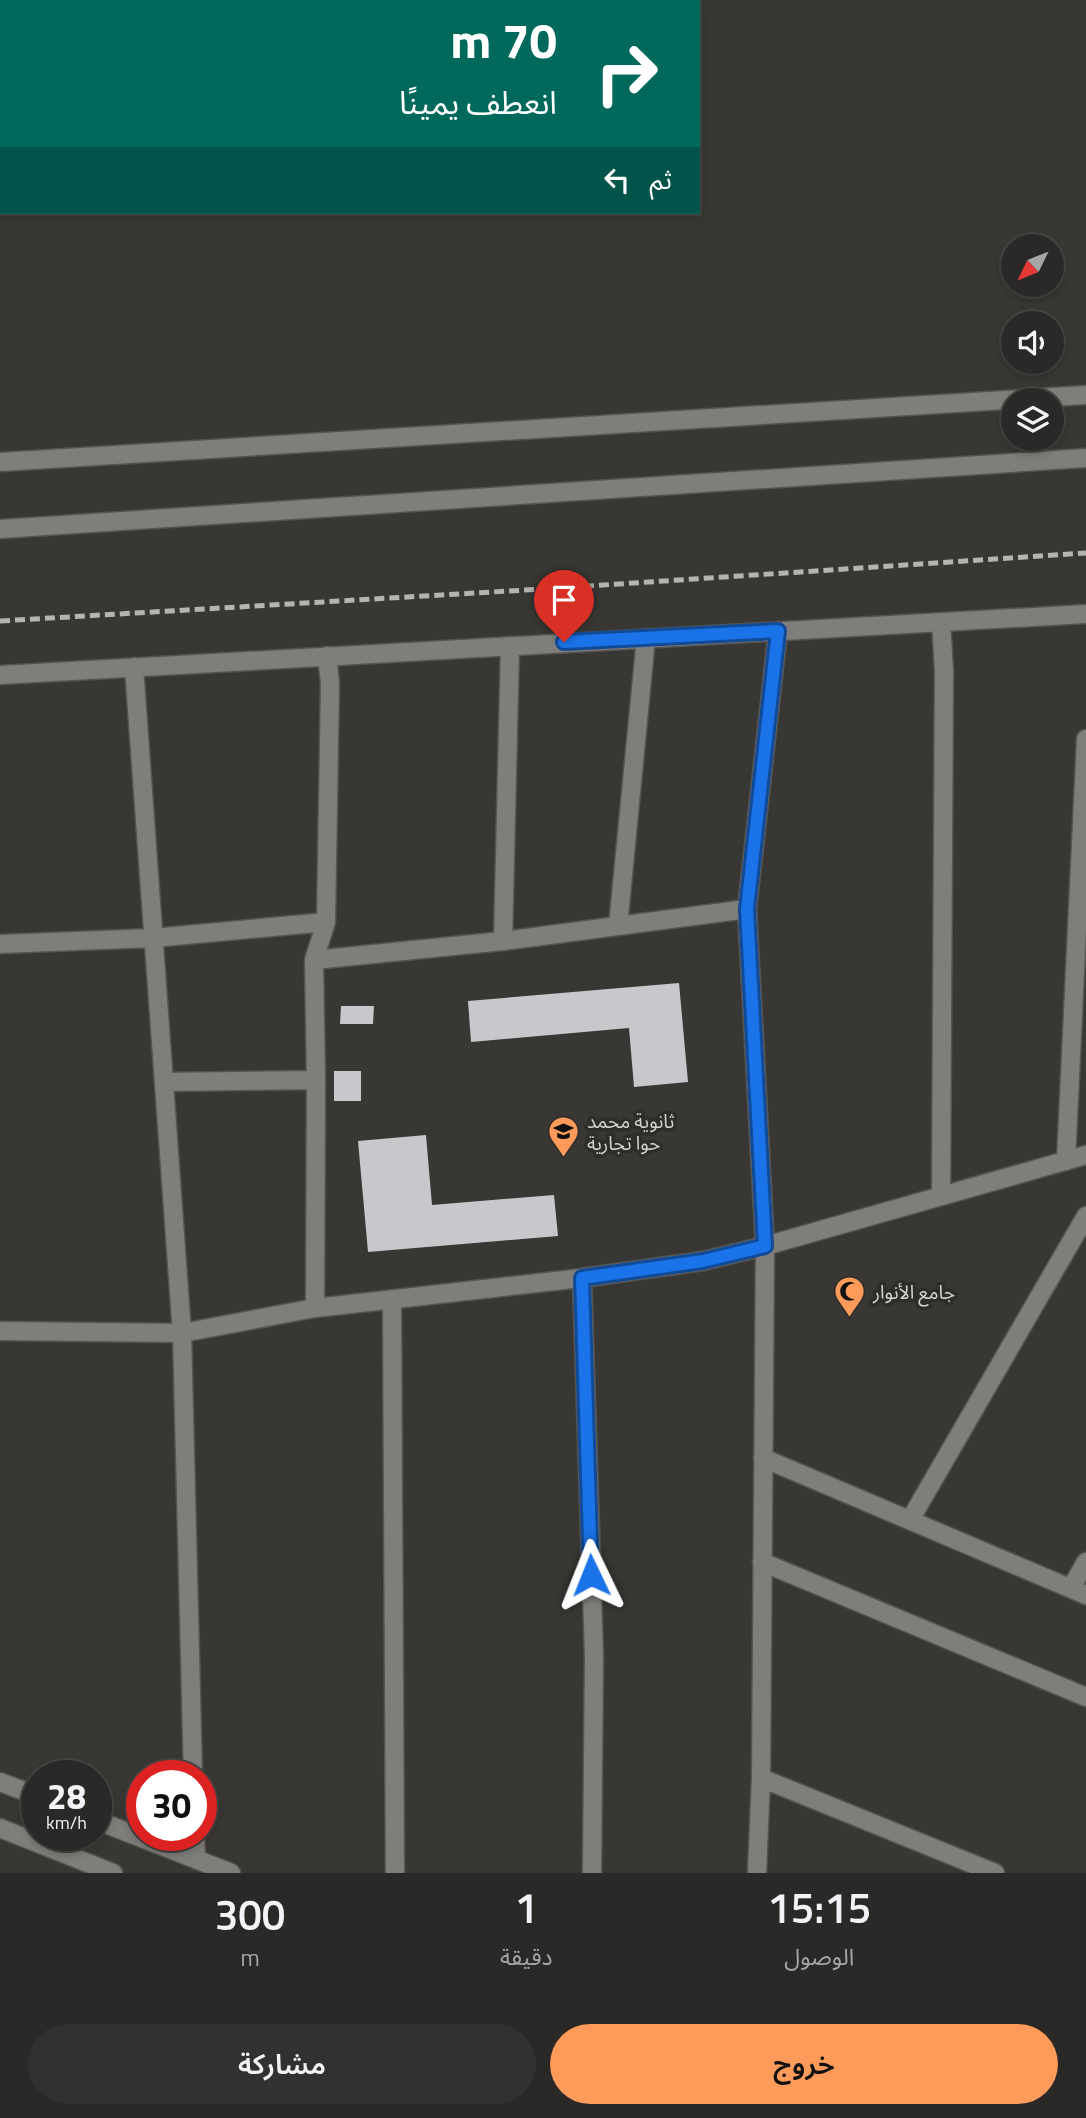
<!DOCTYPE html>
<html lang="ar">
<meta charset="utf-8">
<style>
body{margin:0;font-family:"Titillium Web","Noto Sans Arabic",sans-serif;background:#32312f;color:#f1f3f6;direction:rtl;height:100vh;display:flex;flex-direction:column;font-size:26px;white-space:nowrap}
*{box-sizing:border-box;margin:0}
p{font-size:23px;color:#a5a6a7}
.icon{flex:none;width:38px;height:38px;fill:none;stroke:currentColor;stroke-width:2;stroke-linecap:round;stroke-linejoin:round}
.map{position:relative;height:1873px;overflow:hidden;direction:ltr}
.side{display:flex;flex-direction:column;background:#2a2927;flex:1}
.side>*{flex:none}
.top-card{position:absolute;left:0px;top:0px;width:700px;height:214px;box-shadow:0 4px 10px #0003,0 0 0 2px #464544;direction:rtl;background:#00695c;color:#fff;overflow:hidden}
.needle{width:46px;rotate:227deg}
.tools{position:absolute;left:1001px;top:234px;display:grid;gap:14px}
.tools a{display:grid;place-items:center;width:63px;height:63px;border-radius:50%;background:#2a2927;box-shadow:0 4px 10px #0003,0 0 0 2px #464544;font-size:35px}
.speed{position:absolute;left:21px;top:1760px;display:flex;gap:14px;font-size:35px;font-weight:700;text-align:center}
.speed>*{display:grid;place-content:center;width:91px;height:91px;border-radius:50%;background:#2a2927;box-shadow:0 4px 10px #0003,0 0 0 2px #464544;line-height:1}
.speed small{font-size:18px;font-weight:400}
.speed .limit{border:10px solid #d22;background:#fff;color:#111}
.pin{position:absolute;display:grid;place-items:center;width:60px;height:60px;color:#fff;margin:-72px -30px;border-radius:50% 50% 50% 0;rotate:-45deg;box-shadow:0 0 7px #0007}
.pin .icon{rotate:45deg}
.me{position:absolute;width:77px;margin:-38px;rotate:358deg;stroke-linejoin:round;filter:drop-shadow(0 0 5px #0008)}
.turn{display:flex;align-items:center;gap:24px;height:147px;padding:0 28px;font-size:32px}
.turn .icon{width:91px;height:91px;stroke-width:2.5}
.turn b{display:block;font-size:49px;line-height:60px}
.then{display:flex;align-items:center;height:66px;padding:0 28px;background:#0003;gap:14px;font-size:26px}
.eta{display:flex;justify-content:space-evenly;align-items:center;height:119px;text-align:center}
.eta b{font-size:42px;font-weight:600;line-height:49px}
.cta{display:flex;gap:14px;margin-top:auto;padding:14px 28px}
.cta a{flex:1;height:80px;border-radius:42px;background:#ff9b5a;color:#111;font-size:28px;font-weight:600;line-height:80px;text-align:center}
.cta a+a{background:#32312f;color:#f1f3f6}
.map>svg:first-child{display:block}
</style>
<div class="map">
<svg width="1086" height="1873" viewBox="0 0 1086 1873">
<rect width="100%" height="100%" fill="#383734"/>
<path fill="#c9c7cb" d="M679 983 688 1082 634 1087 629 1028 471 1042 468 1001Z
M341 1006H374L373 1024H340Z
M334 1071H361V1101H334Z
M426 1135 432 1205 554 1195 558 1236 368 1252 358 1141Z"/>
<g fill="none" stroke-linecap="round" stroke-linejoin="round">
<defs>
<path id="street" d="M134 667 182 1333 193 1776
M0 675 1086 614
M747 909 778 631
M618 926 646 638
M503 941 510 646
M0 944 153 938 326 922
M314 960 503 941 747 909 765 1246 761 1778 757 1873
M164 1082 316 1080
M1066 1161 1086 739
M941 1196 944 671 941 622
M582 1278 594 1656 592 1873
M392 1300 395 1873
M315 1308 316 1080 314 960 326 922 330 683 327 656
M763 1458 1086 1595
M910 1520 1086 1216
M762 1562 1086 1697
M1071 1588 1086 1562
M761 1778 995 1873
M195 1836 196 1859"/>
<path id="secondary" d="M0 462 1086 395
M0 529 1086 458
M0 1331 182 1333 315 1308 582 1278 703 1261 765 1246 1086 1155
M0 1782 37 1796
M96 1820 231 1873
M0 1828 113 1873"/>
</defs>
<use href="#street" stroke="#555452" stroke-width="21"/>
<use href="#secondary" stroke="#555452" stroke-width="21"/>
<use href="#street" stroke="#7f7e7a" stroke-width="18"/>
<use href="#secondary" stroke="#7f7e7a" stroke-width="18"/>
<path stroke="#b4b4b2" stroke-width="5" stroke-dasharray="10 5" stroke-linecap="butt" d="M0 621 543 589 1086 553"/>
</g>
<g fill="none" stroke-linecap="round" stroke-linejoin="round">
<defs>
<path id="route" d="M564 642 778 631 747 909 765 1246 703 1261 582 1278 591 1575"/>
</defs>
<use href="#route" stroke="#114b97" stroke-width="18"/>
<use href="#route" stroke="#1a73e8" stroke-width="12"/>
</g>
<defs>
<symbol id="school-pin" viewBox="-11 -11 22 30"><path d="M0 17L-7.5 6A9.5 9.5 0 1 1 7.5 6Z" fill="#ff9b5a" stroke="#2e2d2a"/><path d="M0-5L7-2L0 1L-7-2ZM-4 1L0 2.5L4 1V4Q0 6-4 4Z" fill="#111"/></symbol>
<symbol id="mosque-pin" viewBox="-11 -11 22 30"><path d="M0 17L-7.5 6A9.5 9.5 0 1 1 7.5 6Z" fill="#ff9b5a" stroke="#2e2d2a"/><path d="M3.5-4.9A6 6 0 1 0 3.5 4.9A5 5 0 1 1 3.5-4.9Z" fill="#111"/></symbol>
</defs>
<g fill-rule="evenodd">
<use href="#school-pin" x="546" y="1114" width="35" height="47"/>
<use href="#mosque-pin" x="832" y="1274" width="35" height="47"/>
</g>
<g text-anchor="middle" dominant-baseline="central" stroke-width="7" stroke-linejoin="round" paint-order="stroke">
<g font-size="19" fill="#d3d3d1" stroke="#2e2d2a" text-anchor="start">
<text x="587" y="1120">ثانوية محمد<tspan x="587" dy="22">حوا تجارية</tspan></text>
<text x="873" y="1291">جامع الأنوار</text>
</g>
</g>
</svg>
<div class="tools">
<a><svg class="needle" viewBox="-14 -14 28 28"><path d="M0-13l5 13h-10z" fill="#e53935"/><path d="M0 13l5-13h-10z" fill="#a5a6a7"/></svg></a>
<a><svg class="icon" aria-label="sound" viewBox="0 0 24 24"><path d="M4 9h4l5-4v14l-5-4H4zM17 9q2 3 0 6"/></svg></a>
<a><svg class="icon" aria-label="layers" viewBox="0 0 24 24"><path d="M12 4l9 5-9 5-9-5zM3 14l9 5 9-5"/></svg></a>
</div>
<div class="speed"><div>28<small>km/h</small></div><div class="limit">30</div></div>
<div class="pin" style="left:564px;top:642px;background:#d93025"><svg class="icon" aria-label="arrive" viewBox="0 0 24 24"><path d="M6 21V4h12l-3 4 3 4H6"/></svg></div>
<svg class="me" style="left:591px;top:1575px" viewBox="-20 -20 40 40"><path d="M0-17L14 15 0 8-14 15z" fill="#1a73e8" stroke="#fff" stroke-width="4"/></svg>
<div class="top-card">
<div class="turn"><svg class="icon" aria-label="right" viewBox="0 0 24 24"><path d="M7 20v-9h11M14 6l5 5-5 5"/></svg><div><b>70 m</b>انعطف يمينًا</div></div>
<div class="then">ثم<svg class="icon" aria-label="left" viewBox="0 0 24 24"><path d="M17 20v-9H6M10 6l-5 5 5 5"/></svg></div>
</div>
</div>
<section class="side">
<div class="eta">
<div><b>15:15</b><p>الوصول</p></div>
<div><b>1</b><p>دقيقة</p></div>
<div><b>300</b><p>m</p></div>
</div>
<div class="cta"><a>خروج</a><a>مشاركة</a></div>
</section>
